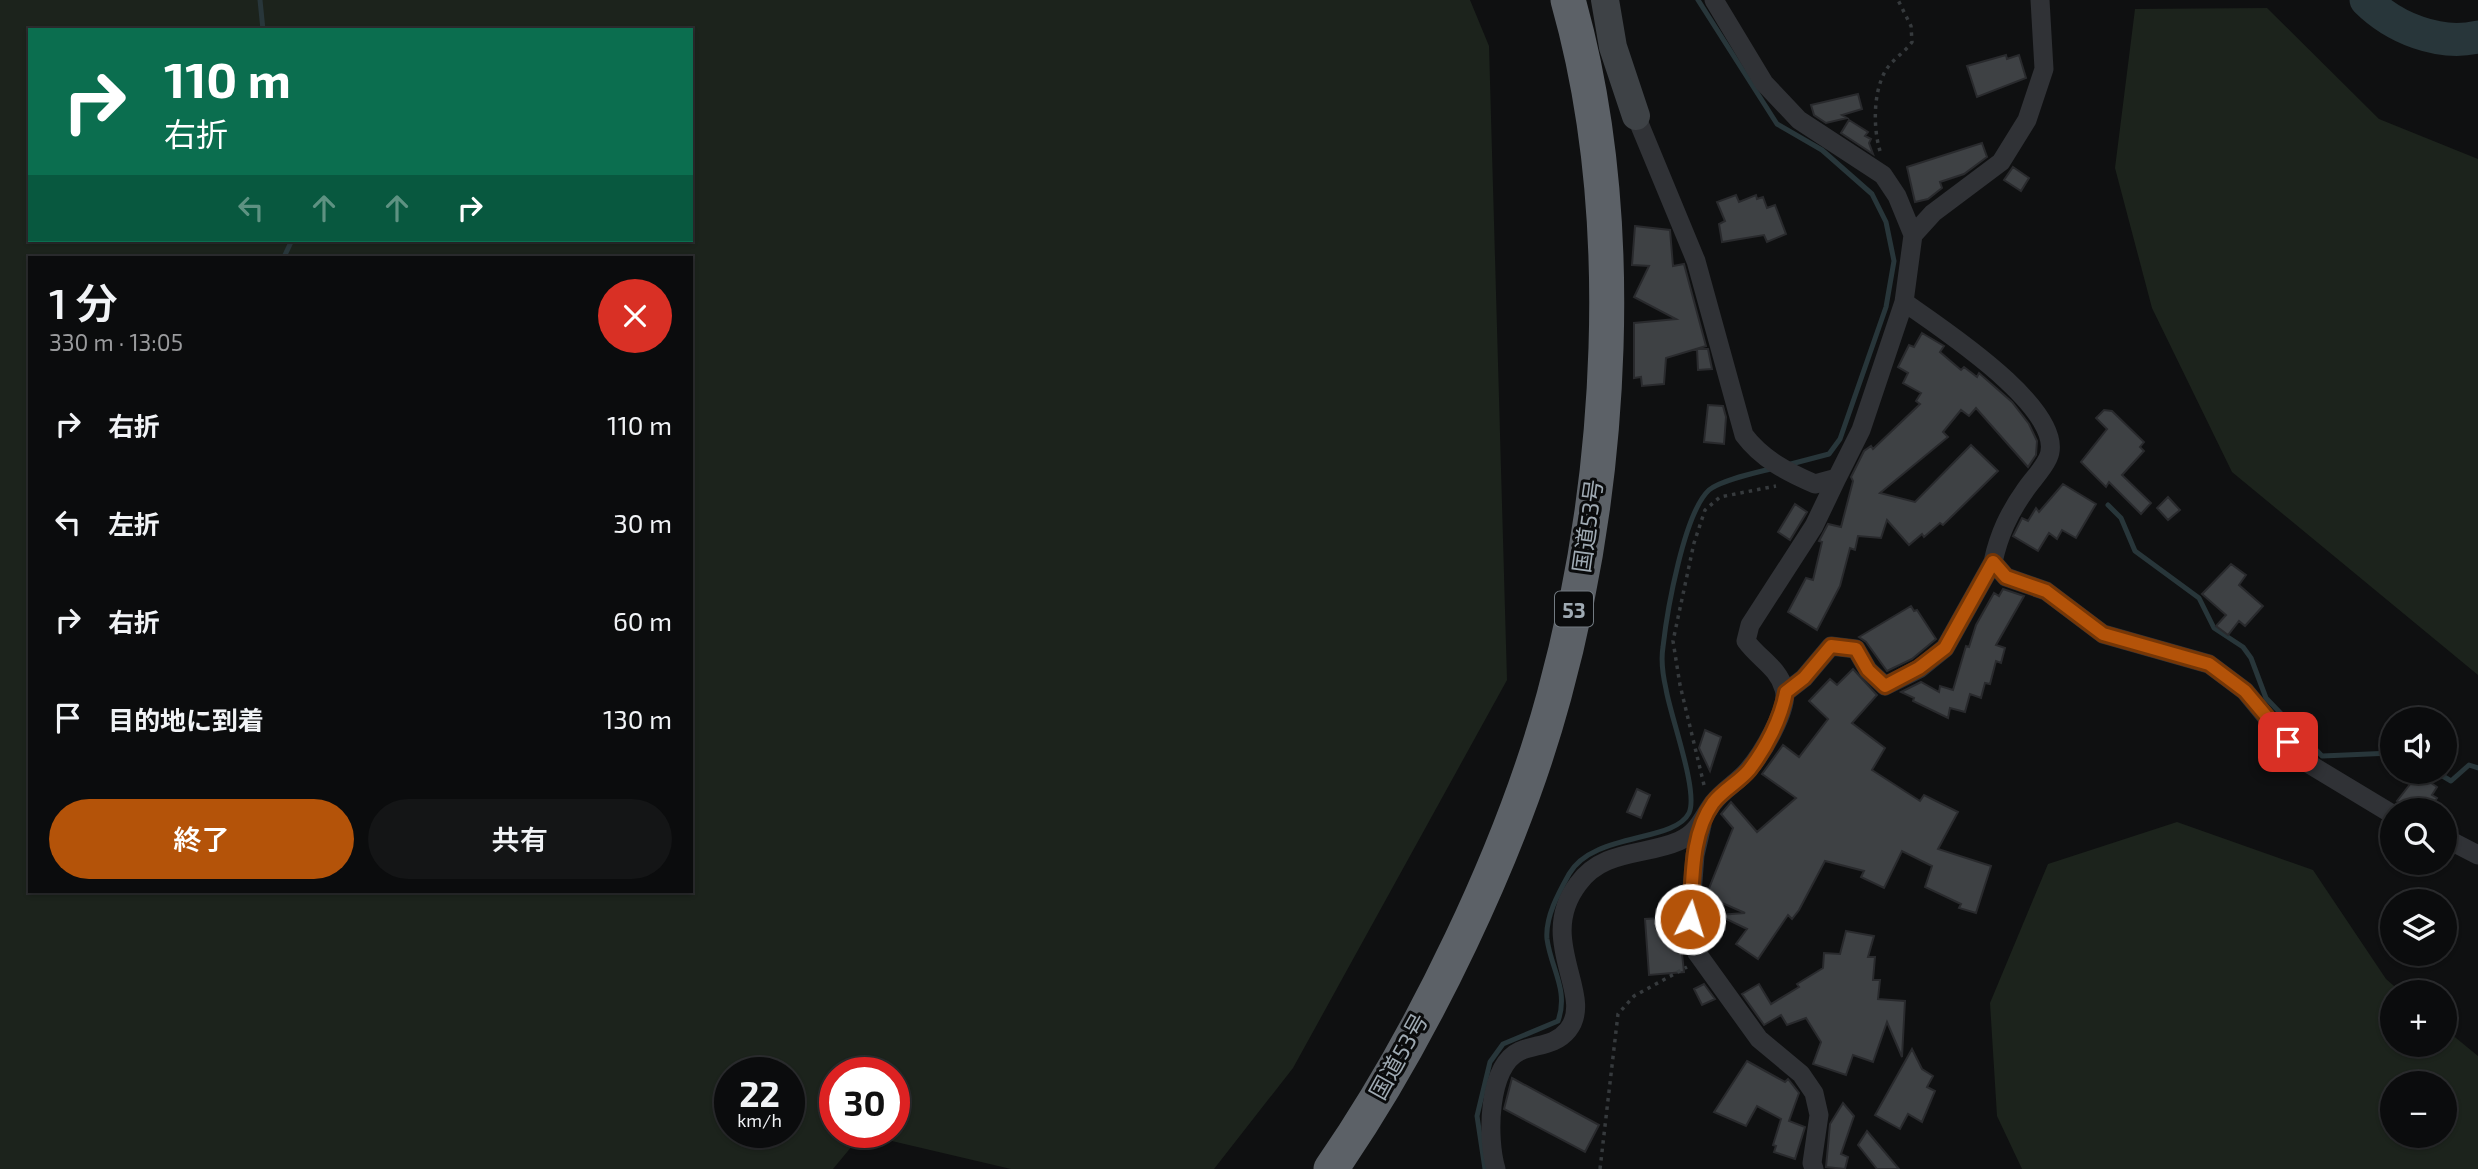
<!DOCTYPE html>
<html lang="ja">
<meta charset="utf-8">
<style>
body{margin:0;font-family:"Exo 2","Noto Sans JP",sans-serif;background:#141516;color:#f1f3f6;height:100vh;display:flex;flex-direction:column;font-size:26px;white-space:nowrap}
*{box-sizing:border-box;margin:0}
p{font-size:23px;color:#9a9b9d}
.icon{flex:none;width:38px;height:38px;fill:none;stroke:currentColor;stroke-width:2;stroke-linecap:round;stroke-linejoin:round}
.map{position:relative;flex:1;overflow:hidden}
.sheet{position:absolute;left:28px;top:256px;width:665px;height:637px;display:flex;flex-direction:column;background:#0b0c0d;border-radius:0px;box-shadow:0 2px 5px #0004,0 0 0 2px #2b2c2e}
.sheet>*{flex:none}
.hud{position:absolute;left:28px;top:28px;width:665px;height:214px;border-radius:0px;box-shadow:0 2px 5px #0004,0 0 0 2px #2b2c2e;background:#0b6e4f;color:#fff;overflow:hidden}
.controls{position:absolute;left:2380px;top:707px;display:grid;gap:14px}
.controls a{display:grid;place-items:center;width:77px;height:77px;border-radius:50%;background:#0b0c0d;box-shadow:0 2px 5px #0004,0 0 0 2px #2b2c2e;font-size:35px}
.speed{position:absolute;left:714px;top:1057px;display:flex;gap:14px;font-size:35px;font-weight:700;text-align:center}
.speed>*{display:grid;place-content:center;width:91px;height:91px;border-radius:50%;background:#0b0c0d;box-shadow:0 2px 5px #0004,0 0 0 2px #2b2c2e;line-height:1}
.speed small{font-size:18px;font-weight:400}
.speed .limit{border:10px solid #d22;background:#fff;color:#111}
.pin{position:absolute;display:grid;place-items:center;width:60px;height:60px;color:#fff;margin:-30px;border-radius:14px;box-shadow:0 4px 10px #0006}
.me{position:absolute;width:77px;margin:-38px;rotate:5deg;stroke-linejoin:round;filter:drop-shadow(0 0 5px #0008)}
.turn{display:flex;align-items:center;gap:24px;height:147px;padding:0 21px;font-size:32px}
.turn .icon{width:91px;height:91px;stroke-width:2.5}
.turn b{display:block;font-size:49px;line-height:60px}
.lanes{display:flex;align-items:center;height:66px;padding:0 21px;background:#0003;justify-content:center;gap:35px;direction:ltr}
.lanes .off{opacity:.35}
.round{display:grid;place-items:center;flex:none;width:74px;height:74px;border-radius:37px;background:#141516}
.summary{display:flex;align-items:center;justify-content:space-between;height:119px;padding:0 21px}
h1{font-size:42px;font-weight:600;line-height:52px}
.button{display:flex;gap:14px;margin-top:auto;padding:14px 21px}
.button a{flex:1;height:80px;border-radius:42px;background:#b45309;color:#fff;font-size:28px;font-weight:600;line-height:80px;text-align:center}
.button a+a{background:#141516;color:#f1f3f6}
ul{padding:0;list-style:none}
li{display:flex;align-items:center;gap:21px;height:98px;padding:0 21px}
li div{flex:1}
li b{display:block;font-size:26px}
li em{font-style:normal}
.map>svg:first-child{display:block}
</style>
<div class="map">
<svg width="2478" height="1169" viewBox="0 0 2478 1169">
<rect width="100%" height="100%" fill="#0f1011"/>
<path fill="#1c231c" fill-rule="evenodd" d="M0 0H1470L1489 46 1507 680 1293 1068 1214 1169H1011L862 1134 833 1169H0ZM30 30H691V240H30ZM691 257V891H30V257ZM730 1073H789V1132H730ZM835 1073H894V1132H835Z
M2267 8 2379 119 2478 159V675L2232 472 2152 308 2115 168 2135 9Z
M2177 822 2313 870 2386 979 2401 992H2392V1045H2445V1029L2478 1056V1169H2022L1997 1116 1990 1003 2048 864ZM2392 1083H2445V1136H2392Z"/>
<g fill="none" stroke-linecap="round" stroke-linejoin="round">
<path stroke="#28363a" stroke-width="5" d="M260 0 263 30
M1698 0 1777 124 1822 150 1872 194 1886 222 1894 261 1886 307 1840 439 1829 454 1787 465
M284 257 292 240
M2108 505 2121 518 2135 551 2199 598 2214 628 2243 647 2251 658 2266 698 2322 756 2392 753
M2436 772 2451 781 2469 765 2478 768
M1485 1169 1477 1116 1490 1062 1503 1044 1558 1021C1569 990 1551 969 1547 939 1545 917 1559 892 1569 874 1593 832 1674 843 1689 813 1699 792 1670 715 1666 689 1663 676 1661 659 1663 647 1667 611 1684 513 1709 490 1720 480 1759 472 1774 468"/>
<path stroke="#28363a" stroke-width="33" d="M2366 0C2394 28 2439 46 2478 37"/>
</g>
<path fill="#3e4144" stroke="#292a2d" stroke-width="2" d="M2006 55 2007 59 2019 55 2026 78 1977 97 1967 66Z
M1858 94 1862 109 1842 115 1847 118 1826 123 1814 115 1811 105Z
M1849 120 1868 132 1865 136 1871 139 1869 143 1873 154 1841 133Z
M1982 143 1987 157 1964 174 1940 182 1942 188 1928 199 1915 202 1907 167Z
M2013 167 2029 178 2021 191 2004 180Z
M1736 195 1739 202 1756 195 1757 199 1763 197 1767 208 1775 205 1786 234 1767 242 1764 235 1722 242 1719 224 1725 221 1717 202Z
M1635 226 1670 230 1673 266 1684 264 1706 346 1666 358 1664 384 1642 386 1641 377 1634 378V323L1676 319 1634 297 1649 266 1632 265Z
M1922 333 1944 346 1940 352 1961 370 1964 367 1977 377 1979 373 2012 402 2029 424 2037 441 2036 455 2028 467 1976 408 1969 416 1961 410 1943 432 1948 437 1880 493 1915 502 1971 445 1998 471 1943 525 1940 523 1924 537 1922 534 1909 545 1887 520 1881 538 1858 536 1855 550 1850 548 1840 586 1817 630 1788 612 1806 578 1813 580 1822 542 1819 541 1828 524 1841 527 1853 481 1851 477 1864 451 1871 446 1873 449 1920 404 1916 401 1921 393 1903 383 1908 373 1898 367 1909 345 1914 347Z
M1697 349H1708L1712 369 1698 370Z
M1708 405 1723 406 1726 417 1724 444 1704 442Z
M2104 410 2112 411 2144 442 2140 447 2144 451 2122 475 2151 503 2141 514 2109 482 2106 487 2081 462 2107 429 2096 418Z
M2063 484 2096 504 2076 538 2062 530 2057 539 2049 533 2038 551 2013 536 2022 518 2028 521 2036 508 2039 512Z
M2168 497 2180 510 2168 520 2157 508Z
M1795 504 1807 512 1790 540 1778 532Z
M2231 564 2246 575 2239 585 2263 606 2245 626 2239 621 2228 635 2216 626 2226 615 2202 594Z
M2003 589 2024 596 1996 645 2005 648 2001 663 1996 661 1990 684 1985 683 1981 698 1970 694 1965 712 1950 708 1948 718 1913 701 1914 698 1901 692 1921 682 1939 692 1940 686 1953 690 1966 646 1969 647 1976 625 1994 593 1999 596Z
M1911 606 1914 611 1917 610 1936 639 1912 659 1887 671 1866 642 1859 637Z
M1853 669 1877 695 1852 723 1885 748 1872 770 1920 801 1924 795 1958 812 1938 849 1991 866 1976 913 1959 908 1961 904 1925 887 1932 866 1902 851 1884 888 1861 877 1864 871 1825 861 1799 910 1792 919 1788 915 1758 959 1736 944 1747 929 1718 915 1745 913 1706 896 1733 828 1721 814 1731 802 1757 832 1796 798 1762 774 1783 745 1799 757 1828 719 1809 701 1830 679 1837 685Z
M1705 730 1721 737 1710 771 1699 748Z
M2418 774 2437 787 2432 795 2437 798 2429 810H2412L2397 801Z
M1637 789 1650 795 1641 818 1627 812Z
M1678 917 1684 972 1649 975 1645 919Z
M1846 931 1874 936 1868 957H1875L1873 980H1880L1878 999 1905 1001 1902 1057 1887 1022 1873 1062 1853 1055 1846 1075 1813 1064 1821 1042 1806 1018 1787 1025 1781 1015 1764 1025 1742 994 1759 984 1771 1004 1799 987 1797 984 1823 968 1824 953 1840 954Z
M1704 984 1715 999 1702 1005 1694 989Z
M1912 1049 1922 1069 1933 1076 1927 1087 1935 1091 1922 1122 1908 1114 1900 1129 1875 1115Z
M1747 1061 1785 1082 1788 1079 1799 1093 1789 1121 1805 1127 1795 1159 1774 1152 1776 1146 1773 1145 1781 1119 1757 1106 1746 1126 1714 1112Z
M1512 1078 1599 1125 1585 1152 1504 1109Z
M1843 1103 1854 1116 1841 1154 1848 1157 1845 1169 1826 1167 1830 1124Z
M1867 1131 1899 1169H1877L1858 1145Z"/>
<g fill="none" stroke-linecap="round" stroke-linejoin="round">
<path stroke="#363a3d" stroke-width="3.5" stroke-dasharray="3.5 5" stroke-linecap="butt" d="M1880 151C1873 128 1873 91 1886 70 1892 60 1905 52 1912 42L1911 26 1898 0
M1704 785 1680 685 1673 641 1694 543 1705 510 1720 497 1776 486
M1600 1169 1618 1014 1634 996 1687 967"/>
<path stroke="#303236" stroke-width="19" d="M1714 0 1764 83 1799 120 1883 175 1897 196 1913 235
M1636 116 1696 261 1744 435C1762 459 1787 472 1815 484L1837 478 1861 430 1904 302 1913 235 1933 213 2001 162 2027 120 2044 69 2040 0
M1904 302C1936 325 2070 411 2048 458 2043 469 2033 479 2026 489 2009 513 1999 534 1993 562L2006 577 2046 591 2103 634 2209 664 2245 691 2301 759 2392 814
M1786 692 1804 678 1831 646 1856 649 1868 670 1885 686 1919 669 1945 648 1993 562
M1702 825 1695 855 1690 919 1697 953 1759 1039 1801 1074 1814 1093 1819 1115 1812 1163 1814 1169
M2445 838 2478 855
M1496 1169C1487 1140 1487 1066 1520 1051 1537 1044 1555 1046 1568 1030 1596 995 1535 941 1578 884 1603 849 1645 856 1679 841 1698 833 1702 818 1713 803 1723 790 1738 782 1748 770 1761 755 1790 708 1784 689 1778 667 1759 659 1746 641L1750 625 1814 526 1837 478"/>
<path stroke="#3e4246" stroke-width="28" d="M1605 0 1613 47 1636 116"/>
<path stroke="#5c6167" stroke-width="35" d="M1331 1169C1422 1037 1512 851 1554 696 1613 480 1629 216 1568 0"/>
</g>
<g fill="none" stroke-linecap="round" stroke-linejoin="round">
<defs>
<path id="route" d="M1690 919C1693 882 1690 835 1713 803 1723 790 1739 782 1749 770 1766 748 1781 719 1786 692L1804 678 1831 646 1856 649 1868 670 1885 686 1919 668 1945 648 1993 562 2006 577 2046 591 2103 634 2209 664 2245 691 2288 742"/>
</defs>
<use href="#route" stroke="#753606" stroke-width="18"/>
<use href="#route" stroke="#b45309" stroke-width="12"/>
</g>
<g text-anchor="middle" dominant-baseline="central" stroke-width="6" stroke-linejoin="round" paint-order="stroke">
<rect fill="#0a0b0c" stroke="#727a81" stroke-width="2" x="1555" y="591.5" width="38" height="35" rx="5"/>
<g font-size="21" font-weight="bold" fill="#9faab3">
<text x="1574" y="609">53</text>
</g>
<g font-size="23" fill="#9faab3" stroke="#0a0b0c">
<text transform="translate(1587 526) rotate(-82)">国道53号</text>
<text transform="translate(1398 1056) rotate(-61)">国道53号</text>
</g>
</g>
</svg>
<div class="controls">
<a><svg class="icon" aria-label="sound" viewBox="0 0 24 24"><path d="M4 9h4l5-4v14l-5-4H4zM17 9q2 3 0 6"/></svg></a>
<a><svg class="icon" aria-label="search" viewBox="0 0 24 24"><circle cx="10" cy="10" r="6"/><path d="M15 15l6 6"/></svg></a>
<a><svg class="icon" aria-label="layers" viewBox="0 0 24 24"><path d="M12 4l9 5-9 5-9-5zM3 14l9 5 9-5"/></svg></a>
<a>+</a>
<a>−</a>
</div>
<div class="speed"><div>22<small>km/h</small></div><div class="limit">30</div></div>
<div class="pin" style="left:2288px;top:742px;background:#d93025"><svg class="icon" aria-label="arrive" viewBox="0 0 24 24"><path d="M6 21V4h12l-3 4 3 4H6"/></svg></div>
<svg class="me" style="left:1690px;top:919px" viewBox="-20 -20 40 40"><circle r="17" fill="#b45309" stroke="#fff" stroke-width="3"/><path d="M0-11L8 9 0 5-8 9z" fill="#fff"/></svg>
<div class="hud">
<div class="turn"><svg class="icon" aria-label="right" viewBox="0 0 24 24"><path d="M7 20v-9h11M14 6l5 5-5 5"/></svg><div><b>110 m</b>右折</div></div>
<div class="lanes"><svg class="icon off" aria-label="left" viewBox="0 0 24 24"><path d="M17 20v-9H6M10 6l-5 5 5 5"/></svg><svg class="icon off" aria-label="ahead" viewBox="0 0 24 24"><path d="M12 20V5M6 11l6-6 6 6"/></svg><svg class="icon off" aria-label="ahead" viewBox="0 0 24 24"><path d="M12 20V5M6 11l6-6 6 6"/></svg><svg class="icon" aria-label="right" viewBox="0 0 24 24"><path d="M7 20v-9h11M14 6l5 5-5 5"/></svg></div>
</div>
<section class="sheet">
<div class="summary"><div><h1>1 分</h1><p>330 m · 13:05</p></div><a class="round" style="background:#d93025;color:#fff"><svg class="icon" aria-label="close" viewBox="0 0 24 24"><path d="M6 6l12 12M18 6L6 18"/></svg></a></div>
<ul>
<li><svg class="icon" aria-label="right" viewBox="0 0 24 24"><path d="M7 20v-9h11M14 6l5 5-5 5"/></svg><div><b>右折</b></div><em>110 m</em></li>
<li><svg class="icon" aria-label="left" viewBox="0 0 24 24"><path d="M17 20v-9H6M10 6l-5 5 5 5"/></svg><div><b>左折</b></div><em>30 m</em></li>
<li><svg class="icon" aria-label="right" viewBox="0 0 24 24"><path d="M7 20v-9h11M14 6l5 5-5 5"/></svg><div><b>右折</b></div><em>60 m</em></li>
<li><svg class="icon" aria-label="arrive" viewBox="0 0 24 24"><path d="M6 21V4h12l-3 4 3 4H6"/></svg><div><b>目的地に到着</b></div><em>130 m</em></li>
</ul>
<div class="button"><a>終了</a><a>共有</a></div>
</section>
</div>
